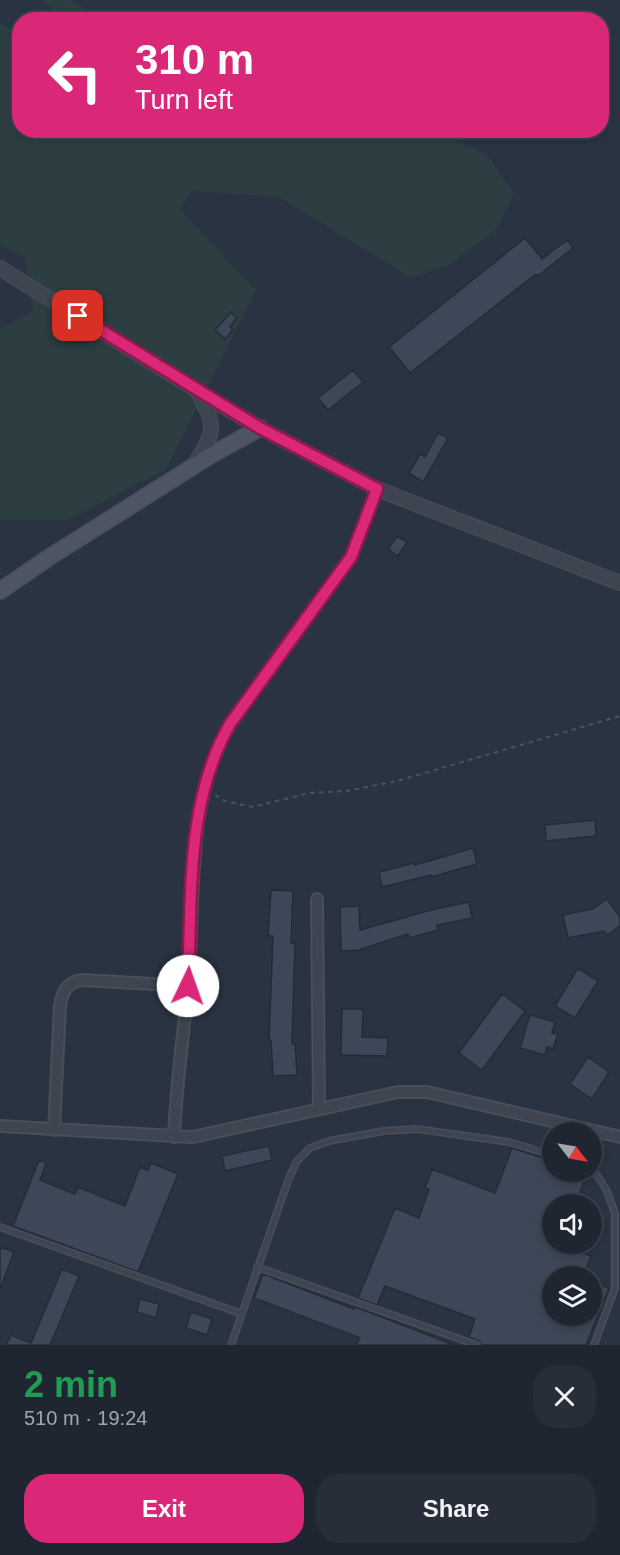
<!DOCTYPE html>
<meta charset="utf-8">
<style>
body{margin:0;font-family:Arial,sans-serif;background:#282e39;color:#f1f3f6;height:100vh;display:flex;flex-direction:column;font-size:22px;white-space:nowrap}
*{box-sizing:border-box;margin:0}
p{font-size:20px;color:#a2a5ab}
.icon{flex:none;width:33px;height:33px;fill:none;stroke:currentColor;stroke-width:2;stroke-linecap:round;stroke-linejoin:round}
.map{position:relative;height:1345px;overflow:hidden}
.details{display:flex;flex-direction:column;background:#202631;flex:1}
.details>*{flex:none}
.guide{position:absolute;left:12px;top:12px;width:597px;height:126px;border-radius:24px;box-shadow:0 3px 9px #0003,0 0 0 2px #3d434d;background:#db2777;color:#fff;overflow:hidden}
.needle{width:39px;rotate:121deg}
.buttons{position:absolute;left:542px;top:1122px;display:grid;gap:12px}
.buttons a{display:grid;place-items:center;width:60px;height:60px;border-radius:50%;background:#202631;box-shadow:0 3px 9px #0003,0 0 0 2px #3d434d;font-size:30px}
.pin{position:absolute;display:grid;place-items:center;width:51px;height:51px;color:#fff;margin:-26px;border-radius:12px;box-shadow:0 3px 9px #0006}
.me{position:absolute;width:66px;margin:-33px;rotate:3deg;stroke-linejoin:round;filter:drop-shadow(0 0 4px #0008)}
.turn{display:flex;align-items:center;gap:21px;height:126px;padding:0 24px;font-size:27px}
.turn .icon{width:78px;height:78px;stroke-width:2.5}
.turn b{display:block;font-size:42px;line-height:51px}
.round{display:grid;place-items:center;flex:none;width:63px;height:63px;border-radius:24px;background:#282e39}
.head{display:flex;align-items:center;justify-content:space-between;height:102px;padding:0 24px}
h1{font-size:36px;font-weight:600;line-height:45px;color:#1e9e55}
.button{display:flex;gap:12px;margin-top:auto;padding:12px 24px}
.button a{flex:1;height:69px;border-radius:24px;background:#db2777;color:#fff;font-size:24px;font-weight:600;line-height:69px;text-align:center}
.button a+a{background:#282e39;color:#f1f3f6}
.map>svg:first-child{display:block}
</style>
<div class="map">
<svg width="620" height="1345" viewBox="0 0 620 1345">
<rect width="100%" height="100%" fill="#2a3341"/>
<path fill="#2c3e42" d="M42 0H70L103 19H54V11Z
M0 24 19 31 20 130 437 131 488 156 514 194 497 228 452 263 412 278 279 197 191 191 180 210 256 290 166 469 68 520H0V329L33 311 25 258 0 244Z"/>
<path fill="#3d4757" stroke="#252c38" stroke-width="1.5" d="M525 238 542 259 567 240 573 248 538 276 536 274 410 373 389 347Z
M231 312 237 318 230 327 233 330 225 339 215 330Z
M353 370 363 382 328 410 318 398Z
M438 433 448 438 423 482 409 473 420 454 425 457Z
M397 536 407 542 398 556 388 549Z
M595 820 596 836 546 841 545 825Z
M473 848 477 864 431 877V875L382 887 379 872 414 863 415 865Z
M271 890 293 891 291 943H295L292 1044H295L297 1075 273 1076 271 1040H269L273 936H268Z
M607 899 620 917V926L607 935 604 931 568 938 563 915 592 909Z
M469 902 472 918 437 925 438 930 409 938 408 934 361 949V950L341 951 340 907 359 906 360 930 435 909Z
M578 968 598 981 575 1018 555 1006Z
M502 994 525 1011 482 1070 459 1053Z
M342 1009H363L362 1037 388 1038 387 1056 341 1055Z
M530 1015 555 1022 552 1033 558 1034 553 1049 547 1047 545 1055 520 1048Z
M588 1057 609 1072 592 1099 570 1084Z
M269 1146 272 1160 225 1171 222 1156Z
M512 1148 552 1161V1172H580L587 1174 575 1204H552V1244H584L580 1252 591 1256 583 1276H552V1316H591V1281L609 1288 586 1345H482L479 1341 469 1337 475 1319 385 1286 377 1305 358 1298 395 1208 419 1218 429 1189 425 1188 432 1169 495 1193Z
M39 1160 46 1163 40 1180 75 1194 78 1187 125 1206 140 1167 148 1170 151 1163 178 1174 138 1272 13 1226Z
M0 1247 14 1252 1 1287H0Z
M62 1269 79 1276 50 1345H6L11 1335 31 1343Z
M263 1274 354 1309 355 1307 374 1314 454 1345H356L360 1338 254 1298Z
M140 1299 159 1304 156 1318 137 1312Z
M191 1312 212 1319 207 1335 186 1328Z"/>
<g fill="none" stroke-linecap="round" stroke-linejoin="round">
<defs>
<path id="service" d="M591 1172 597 1175 607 1191 615 1214V1288L594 1345
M0 1227 242 1314
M257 1267 477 1345
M231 1345 289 1178 297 1161 310 1148 329 1141 384 1131 417 1129 509 1142 552 1155"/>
<path id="minor" d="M317 899 319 1109
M0 1126 193 1137 398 1092H427L620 1137
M54 1130 60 1006C62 992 67 982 82 980L188 986
M174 1137C176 1087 183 1037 188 987 196 899 184 804 230 724L351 557 377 489"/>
<path id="tertiary" d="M0 268 206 396 260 428 377 489 620 583
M194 465C215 432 217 426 197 391"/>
<path id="secondary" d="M0 591 48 558 213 454 260 428"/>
</defs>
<use href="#service" stroke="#484e5a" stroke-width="8"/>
<use href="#minor" stroke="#484e5a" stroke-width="14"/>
<use href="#tertiary" stroke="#484e5a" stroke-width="16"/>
<use href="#secondary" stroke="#484e5a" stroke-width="18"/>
<path stroke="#45575a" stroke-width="2" stroke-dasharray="4.5 4.5" stroke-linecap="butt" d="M215 795 225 801 253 807 309 793 347 791 397 781 620 716"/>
<use href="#service" stroke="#3e4551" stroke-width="5"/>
<use href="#minor" stroke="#3e4551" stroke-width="10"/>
<use href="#tertiary" stroke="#3e4551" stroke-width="14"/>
<use href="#secondary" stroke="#4d5464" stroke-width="15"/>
</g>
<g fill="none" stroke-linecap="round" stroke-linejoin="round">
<defs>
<path id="route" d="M78 316 260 428 377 489 351 557 230 724C185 802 192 899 188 986"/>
</defs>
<use href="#route" stroke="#8e194d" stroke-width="15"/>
<use href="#route" stroke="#db2777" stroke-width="10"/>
</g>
</svg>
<div class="buttons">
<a><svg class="needle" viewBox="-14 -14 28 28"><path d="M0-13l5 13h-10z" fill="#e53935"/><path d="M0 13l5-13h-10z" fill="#a2a5ab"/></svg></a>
<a><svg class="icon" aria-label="sound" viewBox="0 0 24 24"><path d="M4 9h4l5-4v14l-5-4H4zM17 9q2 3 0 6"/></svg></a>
<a><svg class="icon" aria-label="layers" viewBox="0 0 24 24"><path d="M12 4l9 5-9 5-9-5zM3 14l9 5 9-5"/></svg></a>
</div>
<div class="pin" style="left:78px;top:316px;background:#d93025"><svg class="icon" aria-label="arrive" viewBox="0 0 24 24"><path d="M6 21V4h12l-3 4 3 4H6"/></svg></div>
<svg class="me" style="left:188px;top:986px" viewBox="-20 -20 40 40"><circle r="19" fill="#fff"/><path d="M0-13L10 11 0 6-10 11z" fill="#db2777"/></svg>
<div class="guide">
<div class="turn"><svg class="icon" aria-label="left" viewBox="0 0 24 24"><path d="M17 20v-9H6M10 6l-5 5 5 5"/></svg><div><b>310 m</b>Turn left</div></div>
</div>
</div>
<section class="details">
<div class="head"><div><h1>2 min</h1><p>510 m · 19:24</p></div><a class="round"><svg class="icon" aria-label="close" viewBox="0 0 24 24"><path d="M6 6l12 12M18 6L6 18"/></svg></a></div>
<div class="button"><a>Exit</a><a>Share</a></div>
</section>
